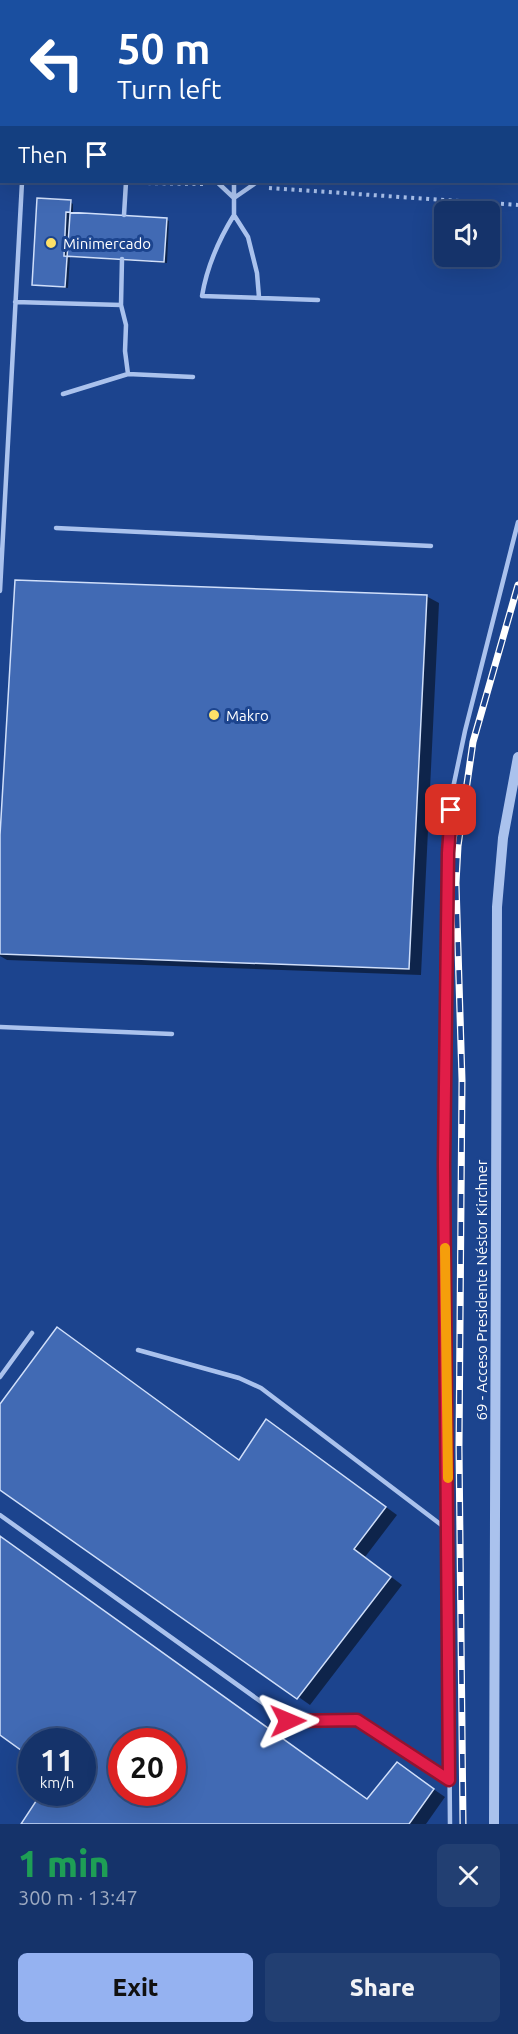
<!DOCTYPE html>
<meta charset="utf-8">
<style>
body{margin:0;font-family:Ubuntu,sans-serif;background:#223f72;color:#f1f3f6;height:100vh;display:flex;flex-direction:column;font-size:22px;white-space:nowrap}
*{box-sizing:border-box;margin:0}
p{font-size:20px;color:#9daac1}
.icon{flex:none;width:33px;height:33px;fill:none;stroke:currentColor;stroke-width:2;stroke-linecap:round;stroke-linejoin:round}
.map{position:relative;height:1824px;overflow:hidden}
.panel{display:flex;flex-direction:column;background:#15336a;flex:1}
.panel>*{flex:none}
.guide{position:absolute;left:0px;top:0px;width:519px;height:183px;box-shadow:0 6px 24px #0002,0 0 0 2px #344e7e;background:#1a4fa0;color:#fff;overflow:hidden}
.tools{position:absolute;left:434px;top:201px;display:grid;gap:12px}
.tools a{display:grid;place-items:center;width:66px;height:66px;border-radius:9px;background:#15336a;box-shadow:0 6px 24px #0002,0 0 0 2px #344e7e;font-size:30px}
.speed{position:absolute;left:18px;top:1728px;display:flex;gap:12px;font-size:30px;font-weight:700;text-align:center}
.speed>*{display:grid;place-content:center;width:78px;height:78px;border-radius:50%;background:#15336a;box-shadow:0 6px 24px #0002,0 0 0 2px #344e7e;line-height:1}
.speed small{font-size:15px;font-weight:400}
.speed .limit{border:9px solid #d22;background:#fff;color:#111}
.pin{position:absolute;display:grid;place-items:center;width:51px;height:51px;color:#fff;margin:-26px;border-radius:12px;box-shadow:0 3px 9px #0006}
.me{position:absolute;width:66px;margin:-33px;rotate:89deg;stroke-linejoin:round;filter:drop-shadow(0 0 4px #0008)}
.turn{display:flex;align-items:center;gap:21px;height:126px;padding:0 18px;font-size:27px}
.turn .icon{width:78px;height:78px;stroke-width:2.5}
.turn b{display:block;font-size:42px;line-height:51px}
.then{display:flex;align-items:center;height:57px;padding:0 18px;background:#0003;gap:12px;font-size:22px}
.round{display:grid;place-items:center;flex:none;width:63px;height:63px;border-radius:9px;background:#223f72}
.summary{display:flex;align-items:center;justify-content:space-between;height:102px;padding:0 18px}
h1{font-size:36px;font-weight:800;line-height:45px;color:#1e9e55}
.cta{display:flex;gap:12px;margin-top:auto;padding:12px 18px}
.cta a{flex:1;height:69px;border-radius:9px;background:#95b2f1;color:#111;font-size:24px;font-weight:800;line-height:69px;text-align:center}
.cta a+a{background:#223f72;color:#f1f3f6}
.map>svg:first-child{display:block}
</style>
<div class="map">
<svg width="518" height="1824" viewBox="0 0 518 1824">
<rect width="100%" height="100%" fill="#1c448e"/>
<path fill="#0007" fill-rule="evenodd" d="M70 202 73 204V214L166 219 169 221 167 263 70 257 68 288 33 284Z
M426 596 439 603 421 975 7 960 0 956V860Z
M57 1329 241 1461 278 1428 397 1515 365 1557 402 1585 310 1705 0 1488V1407Z
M0 1536 368 1800 397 1764 445 1797 426 1824H22L82 1792V1742L0 1733ZM122 1742H172V1792H122Z"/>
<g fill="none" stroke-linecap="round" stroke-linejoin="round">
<path stroke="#9dbcef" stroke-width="8" d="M0 48H2
M0 89H2"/>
</g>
<path fill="#416ab4" stroke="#d0dffa" stroke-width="1.5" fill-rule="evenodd" d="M37 198 71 200 65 287 32 285Z
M66 212 167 218 164 262 64 256Z
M15 580 427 595 409 969 0 954V835Z
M57 1327 239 1460 266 1419 386 1507 354 1549 391 1577 297 1699 0 1490V1404Z
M0 1536 367 1799 397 1762 434 1789 409 1824H21L42 1792H82V1742H32V1758L0 1735ZM122 1742H172V1792H122Z"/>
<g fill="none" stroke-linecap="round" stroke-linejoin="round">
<path stroke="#aac2ed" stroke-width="4" stroke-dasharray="3 4.5" stroke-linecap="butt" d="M0 181H2
M35 182 111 183
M140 183 204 184
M269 188 518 205"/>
<path stroke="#aac2ed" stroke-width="4.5" d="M0 156 2 154
M217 182 234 198
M234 182V215L248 237 257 273 259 297
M234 198 257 182
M124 215 126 182
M234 215C218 241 207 266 202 296L318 300
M15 302 121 305 122 259
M121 305 126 325 125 351 128 374
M63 394 128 374 193 377
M56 528 431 546
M0 591 22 182
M0 1027 172 1034
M138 1350 239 1378 261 1388 448 1530
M0 1377 32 1333
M0 1515 288 1721 357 1720 449 1780
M450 1824 444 1164 448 853 453 788 465 731 518 522"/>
<path stroke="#aac2ed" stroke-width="10" d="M0 136H2
M494 1824 497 907 503 838 518 757"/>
<path stroke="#fff" stroke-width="18" d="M373 0 399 2"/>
<defs>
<path id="rail" d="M463 1824 459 1447 462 1080 456 883 458 846 473 742 518 585"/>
</defs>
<use href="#rail" stroke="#fff" stroke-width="7"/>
<use href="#rail" stroke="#1c448e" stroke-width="4.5" stroke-dasharray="14" stroke-linecap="butt"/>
</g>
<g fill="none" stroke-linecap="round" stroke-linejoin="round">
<defs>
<path id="route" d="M288 1721 357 1720 449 1780 444 1164 448 853 451 810"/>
</defs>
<use href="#route" stroke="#92132f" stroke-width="15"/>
<use href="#route" stroke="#e11d48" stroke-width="10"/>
<path stroke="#f59e0b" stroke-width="10" d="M445 1248 448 1478"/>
</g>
<g fill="#fde068" stroke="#1c448e" stroke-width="2">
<circle cx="51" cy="243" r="6"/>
<circle cx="214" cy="715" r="6"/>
</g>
<g text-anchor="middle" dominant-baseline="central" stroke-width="6" stroke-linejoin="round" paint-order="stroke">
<g font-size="15" fill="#fff" stroke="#1c448e" text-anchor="start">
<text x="63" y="243">Minimercado</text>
<text x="226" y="715">Makro</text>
</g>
<g font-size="15" fill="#fff" stroke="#1c448e">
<text transform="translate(481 1290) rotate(-90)">69 - Acceso Presidente Néstor Kirchner</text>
</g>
</g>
</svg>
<div class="tools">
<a><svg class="icon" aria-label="sound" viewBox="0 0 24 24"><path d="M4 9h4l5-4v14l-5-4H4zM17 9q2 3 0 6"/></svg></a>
</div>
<div class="speed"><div>11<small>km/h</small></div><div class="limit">20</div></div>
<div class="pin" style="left:451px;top:810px;background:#d93025"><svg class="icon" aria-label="arrive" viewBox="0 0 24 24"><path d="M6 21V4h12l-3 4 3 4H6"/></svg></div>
<svg class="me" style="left:288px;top:1721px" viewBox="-20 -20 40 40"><path d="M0-17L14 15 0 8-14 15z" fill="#e11d48" stroke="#fff" stroke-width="4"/></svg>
<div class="guide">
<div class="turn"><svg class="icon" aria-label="left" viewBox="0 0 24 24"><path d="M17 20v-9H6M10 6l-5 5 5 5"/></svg><div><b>50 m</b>Turn left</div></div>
<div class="then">Then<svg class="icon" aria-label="arrive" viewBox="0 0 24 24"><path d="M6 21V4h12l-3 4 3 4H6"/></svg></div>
</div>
</div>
<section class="panel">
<div class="summary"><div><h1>1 min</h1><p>300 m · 13:47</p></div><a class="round"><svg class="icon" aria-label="close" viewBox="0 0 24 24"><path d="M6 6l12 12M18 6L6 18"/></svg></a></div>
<div class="cta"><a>Exit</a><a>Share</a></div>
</section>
